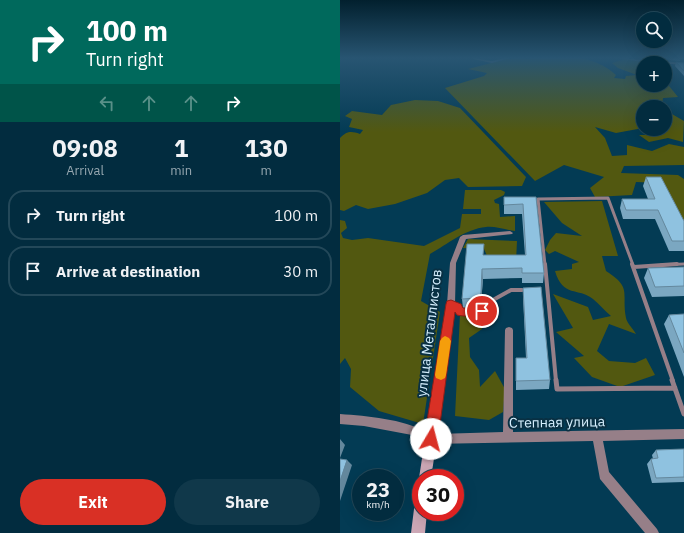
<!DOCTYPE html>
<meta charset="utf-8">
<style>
body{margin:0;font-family:"IBM Plex Sans",sans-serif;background:#10384a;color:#f1f3f6;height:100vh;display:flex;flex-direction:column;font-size:15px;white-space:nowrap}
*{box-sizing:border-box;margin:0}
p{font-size:13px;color:#96a7b0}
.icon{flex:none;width:22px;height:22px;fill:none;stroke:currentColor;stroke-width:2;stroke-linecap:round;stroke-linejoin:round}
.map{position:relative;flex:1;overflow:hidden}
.sheet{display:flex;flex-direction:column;background:#022c3f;width:340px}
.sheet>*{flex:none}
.guide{background:#00695c;color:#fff;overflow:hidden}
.buttons{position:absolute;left:296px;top:12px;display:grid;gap:8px}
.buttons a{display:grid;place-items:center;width:36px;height:36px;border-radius:50%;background:#022c3f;box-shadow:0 4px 16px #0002,0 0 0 1px #234859;font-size:20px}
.speed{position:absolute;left:12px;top:469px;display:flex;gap:8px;font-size:20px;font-weight:700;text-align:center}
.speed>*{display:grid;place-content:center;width:52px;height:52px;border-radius:50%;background:#022c3f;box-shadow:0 4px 16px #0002,0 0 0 1px #234859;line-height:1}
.speed small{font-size:10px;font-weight:400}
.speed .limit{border:6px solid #d22;background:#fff;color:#111}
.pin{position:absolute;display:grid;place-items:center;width:34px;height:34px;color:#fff;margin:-17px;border:2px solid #fff;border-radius:50%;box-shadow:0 1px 4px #0007}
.me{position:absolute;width:44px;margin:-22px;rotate:8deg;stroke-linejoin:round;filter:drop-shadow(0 0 3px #0008)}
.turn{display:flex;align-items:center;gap:14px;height:84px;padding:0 20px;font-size:18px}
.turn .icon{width:52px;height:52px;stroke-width:2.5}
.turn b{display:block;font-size:28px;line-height:34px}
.lanes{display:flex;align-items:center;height:38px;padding:0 20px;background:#0003;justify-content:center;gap:20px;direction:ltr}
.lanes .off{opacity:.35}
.eta{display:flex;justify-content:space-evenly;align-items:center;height:68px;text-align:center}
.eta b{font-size:24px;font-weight:700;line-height:28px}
.action{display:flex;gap:8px;margin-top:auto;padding:8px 20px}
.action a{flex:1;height:46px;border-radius:24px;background:#d93025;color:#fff;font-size:16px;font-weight:700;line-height:46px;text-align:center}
.action a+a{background:#10384a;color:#f1f3f6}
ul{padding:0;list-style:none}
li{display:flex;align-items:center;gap:12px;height:50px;margin:0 8px 6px;padding:0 12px;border:2px solid #234859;border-radius:16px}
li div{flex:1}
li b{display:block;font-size:15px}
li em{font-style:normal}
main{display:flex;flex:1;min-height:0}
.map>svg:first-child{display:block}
</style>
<main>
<section class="sheet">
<div class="guide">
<div class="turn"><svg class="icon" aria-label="right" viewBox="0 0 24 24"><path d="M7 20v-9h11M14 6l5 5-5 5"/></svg><div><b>100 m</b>Turn right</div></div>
<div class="lanes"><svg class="icon off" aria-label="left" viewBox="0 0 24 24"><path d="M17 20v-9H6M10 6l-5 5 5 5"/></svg><svg class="icon off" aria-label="ahead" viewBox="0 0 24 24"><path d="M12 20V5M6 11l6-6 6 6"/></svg><svg class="icon off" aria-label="ahead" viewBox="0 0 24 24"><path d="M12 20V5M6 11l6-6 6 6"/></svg><svg class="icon" aria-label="right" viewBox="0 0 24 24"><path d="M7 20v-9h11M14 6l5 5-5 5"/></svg></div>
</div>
<div class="eta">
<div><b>09:08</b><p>Arrival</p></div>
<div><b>1</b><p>min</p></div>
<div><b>130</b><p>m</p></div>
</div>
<ul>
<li><svg class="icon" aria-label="right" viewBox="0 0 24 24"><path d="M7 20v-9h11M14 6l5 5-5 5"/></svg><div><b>Turn right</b></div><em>100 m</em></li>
<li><svg class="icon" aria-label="arrive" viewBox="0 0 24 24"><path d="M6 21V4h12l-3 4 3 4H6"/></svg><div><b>Arrive at destination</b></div><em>30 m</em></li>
</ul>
<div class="action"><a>Exit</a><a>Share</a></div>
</section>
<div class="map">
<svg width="344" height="533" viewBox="0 0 344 533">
<rect width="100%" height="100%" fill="#033b54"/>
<path fill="#525810" d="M177 58 189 59 192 58C224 58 250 52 276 75L274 78 285 79 286 76 297 75 278 68 272 63 285 59 308 63H303V85H325V81L338 97 323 98 322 104 324 107H303V128L276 133 255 127 265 138 272 156 287 155V145L312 151 329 144 344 147V165L284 166 281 173 338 175 344 179V226L321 183 296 182 292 195 255 197 250 188 264 177 224 165 195 181 105 88 144 76 147 73 128 69 167 59Z
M75 100 98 101 120 108 186 177 182 186 128 187 119 178 105 180 87 193 55 204 28 209 16 205 4 211 0 210V138C7 131 11 131 20 134L23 130 9 127 12 119 5 116 12 111 42 115 51 105Z
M325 110 344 121 343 142 328 138 309 142 299 135H316L305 129H325Z
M125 190H161L165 192 164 195 154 200 155 203 159 204 160 217 175 216V231C166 230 155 226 146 227 125 229 108 244 90 254L81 301 100 312 83 424 39 411 10 387 11 369 5 358 0 364V220L5 221 7 228 1 233 3 238 12 240 28 238 84 246 120 228 122 214H141V209H123Z
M262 201 278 256H262L266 271C293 288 281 293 286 318 287 323 293 329 296 334L269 324 257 351 269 361 295 363 306 358 315 375 280 387 252 377 234 358 244 356 216 332 233 328 213 294 248 307 253 320 271 316C265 311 259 304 253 299 238 287 223 298 215 271L232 269V264L239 262 215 251 209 254 205 250 210 240 216 233 242 236 222 223 204 202Z
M128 239 177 241 176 262 148 258 144 249 123 248Z
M138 312 142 329 129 338 130 357 139 370 140 387 155 371 165 389 163 412 149 420 115 416 120 314Z"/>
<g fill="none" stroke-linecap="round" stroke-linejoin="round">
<path stroke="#967f88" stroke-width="3" d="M205 265 198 199 268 198 293 265
M321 265 344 264"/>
<path stroke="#967f88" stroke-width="4" d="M205 264 216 381
M292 264 333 381
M294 267 337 264
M111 304 117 307 120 312 142 311 144 305 171 290H182"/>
<path stroke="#967f88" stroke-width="5" d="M216 380 217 389 335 388
M332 380 344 414"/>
<path fill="#967f88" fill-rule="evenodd" d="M133 58 152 61 166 58H170L152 63 133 59Z
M278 58 344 63V65L296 61Z
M170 231 173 233 172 234 126 239 116 263 115 304 97 434 163 432 165 330 166 328 169 327 172 328 173 330V432L344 429V439L263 441 269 472 317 529 319 533H305L260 479 253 441 91 444 72 435 24 426 0 424V414C28 416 62 419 87 432L107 304 110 263 120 237 123 235Z"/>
<path fill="#cda8b6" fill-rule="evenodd" d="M91 433 95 435 97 439 91 478H81V483L79 478 85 439 87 435Z
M81 502V512H87L85 533H71L74 509 76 504Z"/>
</g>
<path fill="#7ba7c1" d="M325 58H344V59H340V61L330 60 328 58Z
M336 62 344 63V76L335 66Z
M306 177 344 221V251H329L315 219H283L280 208 282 199H308L303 186Z
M164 197H196L204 273 203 283H182V278L143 279 141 303 139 308H123L122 299 144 255H185L182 214H164Z
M344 267V296L312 297 304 278 308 268Z
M183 288 210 380 209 389 176 390V358H186L183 297Z
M344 314V377L324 324 329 315Z
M344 449V482L312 483 307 464 311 459H313L312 455 316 450Z"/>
<path fill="#64889d" d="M142 269 143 279 141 303 139 308V298Z
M0 439 5 445 0 458Z
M7 460 12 465 0 501V481Z"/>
<path fill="#8fc2e0" stroke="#64889d" d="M336 62 344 63V71Z
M306 177H321L344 221V241H332L318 210H286L282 199H315Z
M164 197H196L204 273H182V268L142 269 141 293 139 298 122 299 127 244H144L143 255H186L183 204 164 205Z
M344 267V286L315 287 308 268Z
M201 287 210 380 176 381V358H187L183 288Z
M344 314V353L329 315Z
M344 449V477L316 478 311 459 318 458 316 450Z
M0 459 7 460 0 481Z"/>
<linearGradient id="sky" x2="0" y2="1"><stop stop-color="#02202e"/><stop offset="0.44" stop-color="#285572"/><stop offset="1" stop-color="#285572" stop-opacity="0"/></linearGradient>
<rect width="344" height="132" fill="url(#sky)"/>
<path fill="#d93025" stroke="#8d1f18" d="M111 300 121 304 123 308H145L147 311 145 314C138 316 124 317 117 315L115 312 98 439 96 443 91 445 86 443 84 439 106 304 107 301Z"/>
<path fill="#f59e0b" d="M105 336 109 338 111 341 106 375 105 378 101 380 96 378 95 375 100 341 102 338Z"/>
<g text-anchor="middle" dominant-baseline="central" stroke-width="4" stroke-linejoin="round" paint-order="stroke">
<g font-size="14" fill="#d5effe" stroke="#093043">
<text transform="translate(89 333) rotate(-83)">улица Металлистов</text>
<text transform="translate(217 422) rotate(-1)">Степная улица</text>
</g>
</g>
</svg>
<div class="buttons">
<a><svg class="icon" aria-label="search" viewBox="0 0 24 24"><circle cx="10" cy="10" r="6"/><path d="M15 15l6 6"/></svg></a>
<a>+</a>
<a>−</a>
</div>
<div class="speed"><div>23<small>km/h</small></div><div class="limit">30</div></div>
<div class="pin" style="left:142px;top:311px;background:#d93025"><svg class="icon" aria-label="arrive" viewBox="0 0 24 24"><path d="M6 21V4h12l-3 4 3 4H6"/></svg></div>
<svg class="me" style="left:91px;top:439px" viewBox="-20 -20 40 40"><circle r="19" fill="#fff"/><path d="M0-13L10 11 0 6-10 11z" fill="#d93025"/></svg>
</div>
</main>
